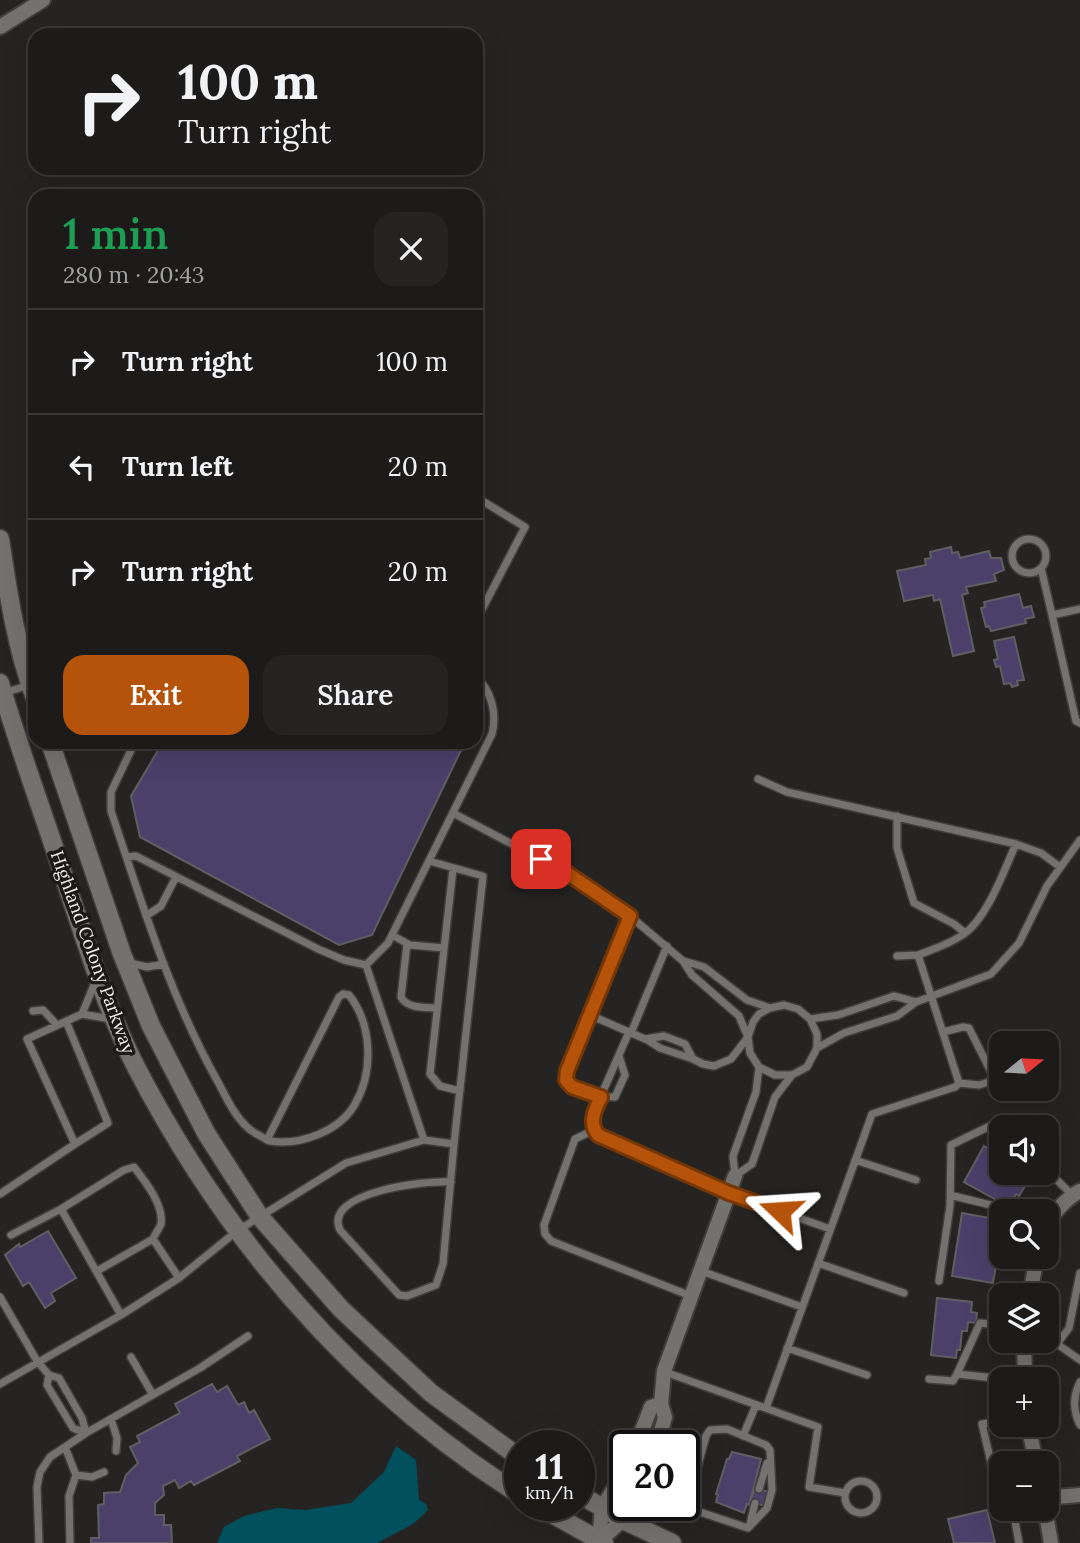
<!DOCTYPE html>
<meta charset="utf-8">
<style>
body{margin:0;font-family:Lora,serif;background:#252423;color:#f1f3f6;height:100vh;display:flex;flex-direction:column;font-size:26px;white-space:nowrap}
*{box-sizing:border-box;margin:0}
p{font-size:23px;color:#a0a1a2}
.icon{flex:none;width:38px;height:38px;fill:none;stroke:currentColor;stroke-width:2;stroke-linecap:round;stroke-linejoin:round}
.map{position:relative;flex:1;overflow:hidden}
.details{position:absolute;left:28px;top:189px;width:455px;height:560px;display:flex;flex-direction:column;background:#1c1b1a;border-radius:21px;box-shadow:0 7px 28px #0002,0 0 0 2px #3a3939}
.details>*{flex:none}
.top-card{position:absolute;left:28px;top:28px;width:455px;height:147px;border-radius:21px;box-shadow:0 7px 28px #0002,0 0 0 2px #3a3939;background:#1c1b1a;color:#f1f3f6;overflow:hidden}
.needle{width:46px;rotate:72deg}
.tools{position:absolute;left:989px;top:1031px;display:grid;gap:14px}
.tools a{display:grid;place-items:center;width:70px;height:70px;border-radius:14px;background:#1c1b1a;box-shadow:0 7px 28px #0002,0 0 0 2px #3a3939;font-size:35px}
.speed{position:absolute;left:504px;top:1430px;display:flex;gap:14px;font-size:35px;font-weight:700;text-align:center}
.speed>*{display:grid;place-content:center;width:91px;height:91px;border-radius:50%;background:#1c1b1a;box-shadow:0 7px 28px #0002,0 0 0 2px #3a3939;line-height:1}
.speed small{font-size:18px;font-weight:400}
.speed .limit{border:4px solid #111;border-radius:10px;background:#fff;color:#111}
.pin{position:absolute;display:grid;place-items:center;width:60px;height:60px;color:#fff;margin:-30px;border-radius:14px;box-shadow:0 4px 10px #0006}
.me{position:absolute;width:77px;margin:-38px;rotate:290deg;stroke-linejoin:round;filter:drop-shadow(0 0 5px #0008)}
.turn{display:flex;align-items:center;gap:24px;height:147px;padding:0 35px;font-size:32px}
.turn .icon{width:91px;height:91px;stroke-width:2.5}
.turn b{display:block;font-size:49px;line-height:60px}
.round{display:grid;place-items:center;flex:none;width:74px;height:74px;border-radius:21px;background:#252423}
.overview{display:flex;align-items:center;justify-content:space-between;height:119px;padding:0 35px}
h1{font-size:42px;font-weight:600;line-height:52px;color:#1e9e55}
.action{display:flex;gap:14px;margin-top:auto;padding:14px 35px}
.action a{flex:1;height:80px;border-radius:21px;background:#b45309;color:#fff;font-size:28px;font-weight:600;line-height:80px;text-align:center}
.action a+a{background:#252423;color:#f1f3f6}
ul{padding:0;list-style:none}
li{display:flex;align-items:center;gap:21px;height:105px;padding:0 35px;border-top:2px solid #3a3939}
li div{flex:1}
li b{display:block;font-size:26px}
li em{font-style:normal}
.map>svg:first-child{display:block}
</style>
<div class="map">
<svg width="1080" height="1543" viewBox="0 0 1080 1543">
<rect width="100%" height="100%" fill="#262422"/>
<path fill="#00515d" d="M396 1446 416 1460 419 1500 426 1504 428 1510 413 1524 377 1543H217L224 1527 244 1516 277 1508 306 1510 351 1503 384 1472Z"/>
<path fill="#4a406a" stroke="#5f5f62" stroke-width="2" d="M951 547 952 553 958 552 960 558 989 551 991 558H1001L1004 570 994 574 996 581 966 587 968 593 962 595 974 651 953 656 940 599 934 601 933 595 904 601 897 571 926 565 925 559 931 558 930 552Z
M1019 594 1023 608 1031 606 1034 617 1025 619 1026 623 991 631 989 626 986 627 981 608 985 607 984 602Z
M1014 637 1024 680 1017 681 1018 685 1012 687 1010 683 1004 684 1000 666 996 667 994 660 998 659 994 641Z
M163 742H465L372 935 339 945 140 837 131 796Z
M984 1146 1001 1156V1172H1028L1022 1184 1025 1186 1019 1196 1016 1194 1009 1207 964 1182Z
M962 1213 1001 1220V1236L993 1283 952 1276Z
M48 1231 76 1278 51 1293 55 1301 45 1308 29 1282 23 1286 5 1255 19 1244 20 1247Z
M937 1298 972 1302 971 1312 977 1313 976 1323 968 1322 967 1331H962L960 1350H957L956 1358 931 1355Z
M212 1384 217 1392 227 1386 238 1405 244 1402 249 1413 254 1410 270 1439 237 1456 240 1461 194 1485 191 1481 179 1488 175 1480 163 1486 164 1495 155 1503V1515H164V1525H171L172 1543H91V1538H99L98 1505 104 1504V1493L120 1492 126 1475 138 1463 130 1447 140 1442 137 1436 180 1413 175 1404Z
M732 1452 761 1459 749 1505 747 1504 744 1513 716 1502 718 1495 716 1494 727 1459H729Z
M755 1488 769 1492 765 1506 750 1502Z
M987 1510 995 1543H954L948 1519Z"/>
<g fill="none" stroke-linecap="round" stroke-linejoin="round">
<defs>
<path id="service" d="M476 497 525 527 476 621
M1012 556a17 17 0 1 1 34 0a17 17 0 1 1-34 0Z
M1041 568 1052 615
M1080 609 1052 615 1076 721 1080 723
M4 693 29 685
M135 742 111 792V811C142 903 170 997 218 1082 226 1097 234 1115 247 1127 253 1133 262 1137 270 1141 300 1146 340 1131 355 1104 374 1071 372 1024 349 995L343 994 339 997 267 1140
M758 779 787 792 1016 844 1041 853 1060 867
M453 813 563 871 630 916 683 961 692 975 739 1016 748 1037 750 1053 759 1067 775 1075H792L807 1067 817 1048V1034L810 1019 798 1009 784 1005 770 1008 759 1014 753 1022 748 1037 731 1059 714 1066 703 1064 693 1059 685 1044 664 1036 645 1039 590 1015
M897 816V848L914 903 954 924 965 933
M127 857 136 856 318 949 344 960 366 965 388 943 492 734C497 714 492 691 476 677
M429 861 483 876 454 1144
M453 869 430 1074 440 1086 460 1091
M146 916 161 906 176 877
M392 935 410 945 444 948
M407 944 401 997C407 1009 425 1007 437 1008
M918 955C934 949 950 944 964 934 988 917 1004 870 1016 844
M684 961 704 967 747 1000 770 1008
M130 963 147 967 164 964
M366 965 424 1140
M33 1011 43 1010 57 1025
M82 1014 96 980
M810 1019 838 1015 894 996 916 1002
M66 1021 108 1123 75 1144
M629 1032 593 1114 594 1130 598 1135 729 1193 830 1229
M943 1032 963 1027 969 1028 995 1080 979 1085 959 1083
M631 1033 667 946
M646 1039 660 1048 693 1059
M817 1048 844 1033 897 1016 916 1002 991 974 1019 943 1047 886 1080 840
M619 1056 625 1075 615 1097C598 1097 578 1093 566 1080L567 1071 630 916
M759 1067 756 1092 733 1156 735 1176 752 1164 775 1097 792 1075
M594 1130 575 1139 544 1225 545 1234 551 1241 691 1296
M855 1160 916 1180
M1046 1169 1072 1195
M0 1194 75 1144 27 1039 82 1014 111 1019
M950 1195 1015 1211
M11 1235 61 1209
M818 1263 904 1293
M97 1271 153 1239
M701 1271 802 1307
M939 1281 950 1206 951 1145 994 1124 1001 1130
M997 1289 1030 1294
M0 1297 37 1361 49 1375
M121 1315 61 1209 124 1170 134 1167C145 1181 164 1205 161 1224 159 1229 155 1234 153 1239L179 1278
M1001 1325 980 1323 957 1374 1004 1379
M1046 1339 1057 1344 1080 1360
M1057 1344 1069 1328 1080 1273
M787 1348 867 1375
M131 1357 153 1395
M665 1372 818 1427 809 1487 845 1493
M49 1375 59 1378 82 1418 86 1433 73 1428 47 1385Z
M929 1379 953 1381 957 1374
M1080 1382C1073 1396 1073 1411 1080 1425
M0 1384 121 1315 179 1278 237 1231 346 1163 424 1140 454 1144 443 1264 436 1285 407 1296 399 1295 340 1230C322 1192 427 1180 451 1182
M766 1408 872 1114 955 1087 959 1083 918 955 897 956
M111 1419 117 1438 116 1451
M743 1436 756 1405
M65 1447 76 1475
M845 1497a16 16 0 1 1 32 0a16 16 0 1 1-32 0Z
M684 1489 693 1483 706 1436 710 1430 727 1429 766 1445 770 1450 772 1490 767 1508 748 1528 694 1510 684 1490
M759 1489 767 1463
M998 1492 982 1424 1001 1421
M750 1524 755 1503
M39 1543 37 1487 40 1472 50 1457 86 1433 200 1368 248 1336
M70 1543 69 1496 76 1475 92 1477 104 1472
M1019 1543 1014 1516 1045 1511"/>
<path id="minor" d="M0 27 43 0
M1046 1228C1051 1214 1067 1198 1080 1191
M1030 1295 1037 1256
M1024 1340 1025 1379
M1028 1424 1036 1463
M636 1446 651 1407 661 1404
M657 1446 665 1417 661 1404 664 1371 735 1176
M1046 1498 1080 1495
M1045 1508 1051 1543
M599 1541 602 1508 625 1471
M599 1541 623 1520 630 1505"/>
<path id="tertiary" d="M0 539C8 592 16 647 35 698
M0 683C19 748 42 810 63 874 85 939 105 1006 136 1067 227 1242 353 1389 520 1495
M50 742 122 954 151 1026 206 1133 260 1217 341 1309 431 1393 520 1458
M579 1494 623 1520 672 1543
M536 1505 604 1543"/>
</defs>
<use href="#service" stroke="#413f3d" stroke-width="10"/>
<use href="#minor" stroke="#413f3d" stroke-width="18"/>
<use href="#tertiary" stroke="#413f3d" stroke-width="21"/>
<use href="#service" stroke="#74726f" stroke-width="7"/>
<use href="#minor" stroke="#74726f" stroke-width="14"/>
<use href="#tertiary" stroke="#74726f" stroke-width="18"/>
</g>
<g fill="none" stroke-linecap="round" stroke-linejoin="round">
<defs>
<path id="route" d="M541 859 564 871 630 916 567 1071 566 1080 572 1087 601 1097C595 1109 588 1123 598 1135L729 1193 780 1211"/>
</defs>
<use href="#route" stroke="#753606" stroke-width="18"/>
<use href="#route" stroke="#b45309" stroke-width="12"/>
</g>
<g text-anchor="middle" dominant-baseline="central" stroke-width="7" stroke-linejoin="round" paint-order="stroke">
<g font-size="18" fill="#f1efee" stroke="#1c1a18">
<text transform="translate(93 952) rotate(70)">Highland Colony Parkway</text>
</g>
</g>
</svg>
<div class="tools">
<a><svg class="needle" viewBox="-14 -14 28 28"><path d="M0-13l5 13h-10z" fill="#e53935"/><path d="M0 13l5-13h-10z" fill="#a0a1a2"/></svg></a>
<a><svg class="icon" aria-label="sound" viewBox="0 0 24 24"><path d="M4 9h4l5-4v14l-5-4H4zM17 9q2 3 0 6"/></svg></a>
<a><svg class="icon" aria-label="search" viewBox="0 0 24 24"><circle cx="10" cy="10" r="6"/><path d="M15 15l6 6"/></svg></a>
<a><svg class="icon" aria-label="layers" viewBox="0 0 24 24"><path d="M12 4l9 5-9 5-9-5zM3 14l9 5 9-5"/></svg></a>
<a>+</a>
<a>−</a>
</div>
<div class="speed"><div>11<small>km/h</small></div><div class="limit">20</div></div>
<div class="pin" style="left:541px;top:859px;background:#d93025"><svg class="icon" aria-label="arrive" viewBox="0 0 24 24"><path d="M6 21V4h12l-3 4 3 4H6"/></svg></div>
<svg class="me" style="left:780px;top:1211px" viewBox="-20 -20 40 40"><path d="M0-17L14 15 0 8-14 15z" fill="#b45309" stroke="#fff" stroke-width="4"/></svg>
<div class="top-card">
<div class="turn"><svg class="icon" aria-label="right" viewBox="0 0 24 24"><path d="M7 20v-9h11M14 6l5 5-5 5"/></svg><div><b>100 m</b>Turn right</div></div>
</div>
<section class="details">
<div class="overview"><div><h1>1 min</h1><p>280 m · 20:43</p></div><a class="round"><svg class="icon" aria-label="close" viewBox="0 0 24 24"><path d="M6 6l12 12M18 6L6 18"/></svg></a></div>
<ul>
<li><svg class="icon" aria-label="right" viewBox="0 0 24 24"><path d="M7 20v-9h11M14 6l5 5-5 5"/></svg><div><b>Turn right</b></div><em>100 m</em></li>
<li><svg class="icon" aria-label="left" viewBox="0 0 24 24"><path d="M17 20v-9H6M10 6l-5 5 5 5"/></svg><div><b>Turn left</b></div><em>20 m</em></li>
<li><svg class="icon" aria-label="right" viewBox="0 0 24 24"><path d="M7 20v-9h11M14 6l5 5-5 5"/></svg><div><b>Turn right</b></div><em>20 m</em></li>
</ul>
<div class="action"><a>Exit</a><a>Share</a></div>
</section>
</div>
